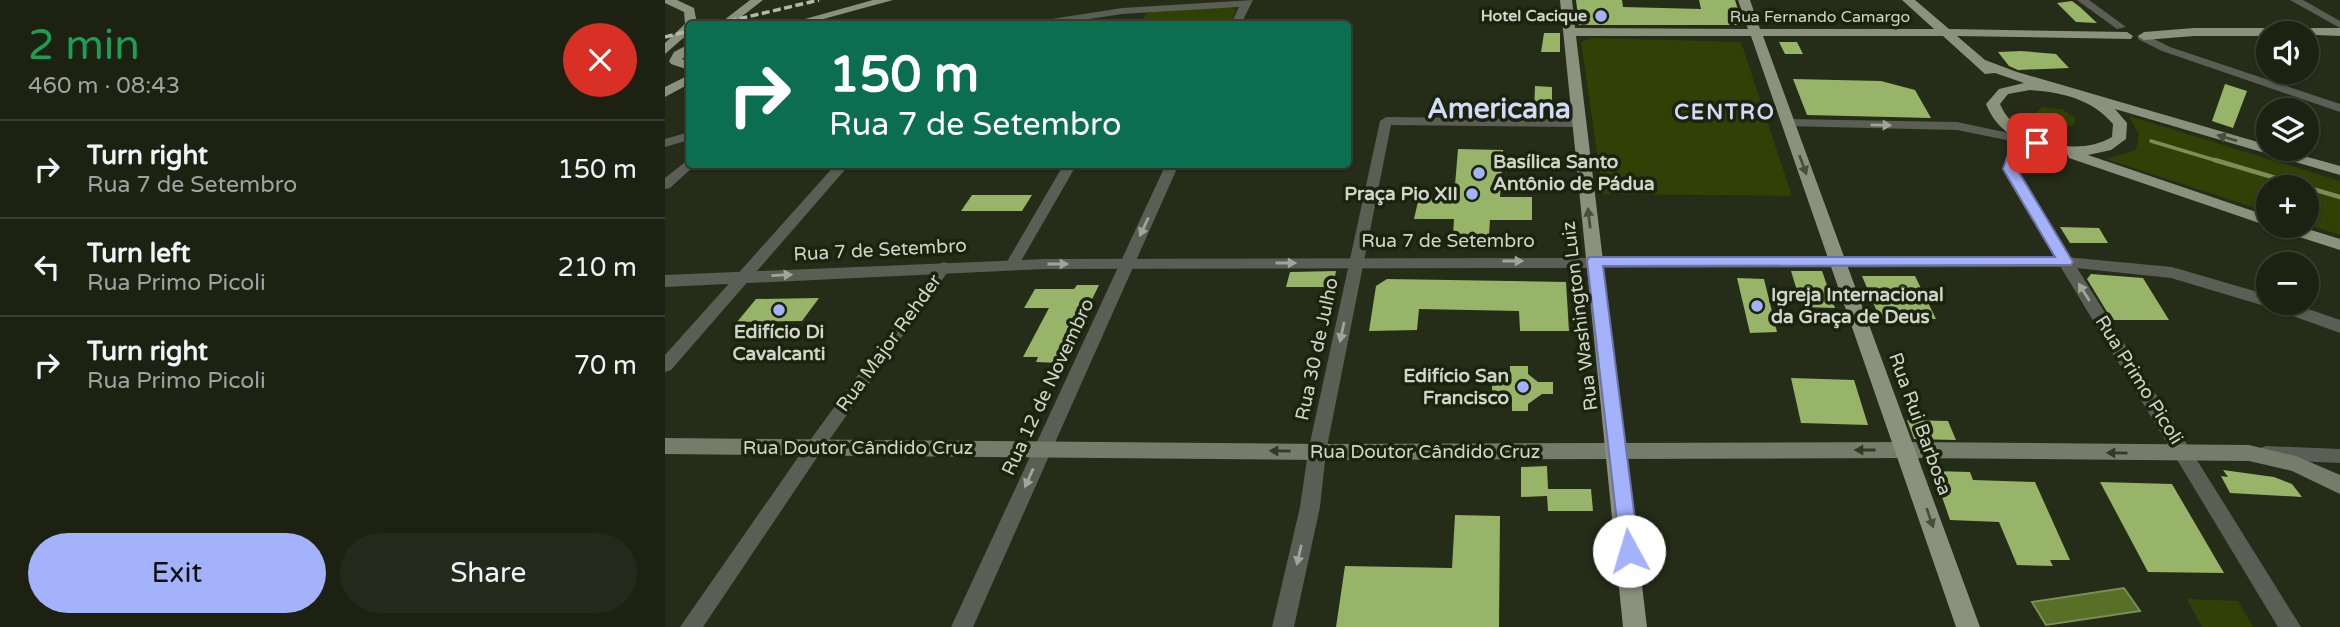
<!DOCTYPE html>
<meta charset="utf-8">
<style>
body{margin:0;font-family:"Varela Round",sans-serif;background:#25291b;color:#f1f3f6;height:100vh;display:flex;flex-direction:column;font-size:26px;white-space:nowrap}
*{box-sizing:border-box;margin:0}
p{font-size:23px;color:#a0a39f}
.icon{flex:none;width:38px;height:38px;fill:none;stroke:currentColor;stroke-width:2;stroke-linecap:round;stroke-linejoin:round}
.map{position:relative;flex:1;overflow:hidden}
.sheet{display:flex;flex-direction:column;background:#1c2112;width:665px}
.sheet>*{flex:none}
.top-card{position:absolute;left:21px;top:21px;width:665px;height:147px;border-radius:7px;box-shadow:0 2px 5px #0004,0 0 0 2px #3a3e32;background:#0b6e4f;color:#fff;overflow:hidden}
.tools{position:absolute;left:1591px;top:21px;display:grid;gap:14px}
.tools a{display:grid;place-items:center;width:63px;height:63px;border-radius:50%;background:#1c2112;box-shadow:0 2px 5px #0004,0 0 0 2px #3a3e32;font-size:35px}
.pin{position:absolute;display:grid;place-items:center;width:60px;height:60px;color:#fff;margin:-30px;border-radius:14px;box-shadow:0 4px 10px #0006}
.me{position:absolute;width:77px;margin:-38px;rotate:354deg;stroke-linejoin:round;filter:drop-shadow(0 0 5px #0008)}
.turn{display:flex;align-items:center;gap:24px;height:147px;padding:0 28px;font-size:32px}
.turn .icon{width:91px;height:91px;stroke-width:2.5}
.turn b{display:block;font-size:49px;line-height:60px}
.round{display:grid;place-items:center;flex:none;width:74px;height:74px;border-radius:37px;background:#25291b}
.overview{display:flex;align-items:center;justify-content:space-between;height:119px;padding:0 28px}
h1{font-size:42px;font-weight:600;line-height:52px;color:#1e9e55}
.cta{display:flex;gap:14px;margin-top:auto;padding:14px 28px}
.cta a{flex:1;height:80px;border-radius:42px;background:#a4b2fc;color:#111;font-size:28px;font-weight:600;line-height:80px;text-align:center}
.cta a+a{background:#25291b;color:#f1f3f6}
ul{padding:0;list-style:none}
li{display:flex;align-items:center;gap:21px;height:98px;padding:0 28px;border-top:2px solid #3a3e32}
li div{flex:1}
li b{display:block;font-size:26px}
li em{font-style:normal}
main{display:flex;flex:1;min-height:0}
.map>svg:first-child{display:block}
</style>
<main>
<section class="sheet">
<div class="overview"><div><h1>2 min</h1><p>460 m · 08:43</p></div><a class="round" style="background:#d93025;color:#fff"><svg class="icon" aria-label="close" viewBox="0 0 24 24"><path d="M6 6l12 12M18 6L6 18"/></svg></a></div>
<ul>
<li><svg class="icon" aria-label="right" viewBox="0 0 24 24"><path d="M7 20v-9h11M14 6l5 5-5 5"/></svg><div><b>Turn right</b><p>Rua 7 de Setembro</p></div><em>150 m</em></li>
<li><svg class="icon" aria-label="left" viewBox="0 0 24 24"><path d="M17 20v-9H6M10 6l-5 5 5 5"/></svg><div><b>Turn left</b><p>Rua Primo Picoli</p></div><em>210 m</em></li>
<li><svg class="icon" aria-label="right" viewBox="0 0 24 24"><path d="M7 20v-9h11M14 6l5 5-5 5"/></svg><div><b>Turn right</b><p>Rua Primo Picoli</p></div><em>70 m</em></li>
</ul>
<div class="cta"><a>Exit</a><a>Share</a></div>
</section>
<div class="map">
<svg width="1675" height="627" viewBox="0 0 1675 627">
<rect width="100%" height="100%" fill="#252c18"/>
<path fill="#304106" d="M565 7 571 10 565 24H477L481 14 487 12Z
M927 38 1076 42 1127 196 938 194 916 42Z
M1377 107 1397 109 1410 118V124C1396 131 1379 126 1369 114Z
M1464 116 1675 181V235L1642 224V187H1603V212L1441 159 1471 150 1474 135Z
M1522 599 1573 601 1588 627H1537Z"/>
<path fill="#577025" stroke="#7b8e56" stroke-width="2" d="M1459 588 1475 611 1381 625 1367 602Z"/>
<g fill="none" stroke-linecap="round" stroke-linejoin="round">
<path stroke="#7b8e56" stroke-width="3.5" d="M1486 141 1556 162"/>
<path stroke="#7b8e56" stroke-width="4.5" d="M1550 160 1675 197"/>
</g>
<path fill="#98b468" d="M911 0H957L958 7 1036 9 1034 0H1070L1078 25H914Z
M1407 1 1415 7 1432 23 1411 22 1392 3Z
M879 33H895V52H876Z
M1114 42H1132L1138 54H1120Z
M1356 51 1391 54 1404 68 1353 70 1344 66 1333 52Z
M1128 79 1216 81 1250 90 1266 118 1142 115Z
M1560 84 1582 91 1568 128 1547 121Z
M870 86 887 87V112H869Z
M793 149 838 150 835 197H867V220H825L824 235 816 242 804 245 788 236 789 219H749L754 197H789Z
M307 195H367L357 211H296Z
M1395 227 1434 228 1443 243H1405Z
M671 271 668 287H621L625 272Z
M1126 271H1157L1170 308 1137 307Z
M1426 274 1478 278 1504 320H1447L1422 279Z
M1197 276H1250L1271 319H1215Z
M1072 278 1099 279 1112 332 1085 333Z
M722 279 901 282 904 331H855L854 311 754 309 752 330 704 331 711 286Z
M412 285H434L396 363 371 362 373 357H358L384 308H359L370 289H409Z
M154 298 137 321 72 322 91 299Z
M845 366H863V374L873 382H888V394H877L863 404V411H847V400L837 393H827V379H845Z
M1126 378 1189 380 1203 425 1136 423Z
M1242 420 1283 421 1291 440 1249 439Z
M882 466 883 489H926L928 511H883L882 496 856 497V467Z
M1558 470 1609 477 1627 484 1637 497 1565 493 1556 476 1563 477Z
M1268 471 1305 472 1308 480 1370 482 1405 560H1385L1388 566 1352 565 1334 522 1285 520Z
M1435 482 1507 484 1559 573 1483 572Z
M790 515 835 516 834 627H671L680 566 787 568Z"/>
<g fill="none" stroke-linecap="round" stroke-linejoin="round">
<path fill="#5a5e54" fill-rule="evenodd" d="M588 0 576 24H566L574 7 457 14 391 24H369L374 21 457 8Z
M1412 0H1424L1461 27 1452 29Z
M1625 0H1638L1675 21V28Z
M1473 35H1481L1505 47 1675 104V112L1497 51 1473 39Z
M721 117 912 119 918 123 912 127 726 125 661 452 655 507 629 627H607L635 507 643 452 715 121Z
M1123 119 1292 122 1377 140V146L1353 157 1352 161 1356 178 1636 627H1613L1342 178C1338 157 1342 153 1361 144L1292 130 1119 126 1117 123Z
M24 132V140L0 147V139Z
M24 159V164L29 166 5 188 0 189V178Z
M171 164H185L6 370 0 372V355Z
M399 164H412L352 268H342L340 265Z
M501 164H514L308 627H286Z
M279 262 284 264 286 267 284 270 155 453 38 627H15L143 443 274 264Z
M1601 446 1675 449V463L1601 460 1595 458 1592 453 1595 448Z"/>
<path fill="#5a5e54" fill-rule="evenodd" d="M1401 257 1507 267 1603 295V303H1626L1675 320V333L1603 307 1506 278 1401 267 380 269 0 287V275L380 259Z"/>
<path fill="#757c6c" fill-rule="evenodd" d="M0 438 652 444 1241 442 1584 445 1631 456 1675 475V494L1627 471 1584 461 1241 458 652 460 0 454Z"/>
<path fill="#8a927e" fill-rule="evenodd" d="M0 0H12L29 8 32 24H24V33L0 54V43L20 24 19 12 0 3Z
M85 0H98L67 24H54Z
M208 0H228L140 24H122Z
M895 0H907L910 28 1083 29 1073 0H1085L1095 29H1269L1237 0H1250L1284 29 1462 32 1468 36 1466 39 1292 36 1320 60 1352 72 1603 145V149H1614L1675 166V175L1450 109 1462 123 1461 139 1446 150 1423 155 1603 216V226L1404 158 1402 154C1368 148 1335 139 1321 104L1334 89 1359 83 1330 73 1320 74 1278 36H1098L1315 627H1291L1086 36H911L982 627H958ZM1365 90C1397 92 1427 99 1448 124L1447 137C1412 158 1351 143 1335 104L1343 94Z
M1529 28H1675V36L1603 33V36H1529L1479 40 1473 36 1479 32Z
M24 44V53L17 59 24 62V70L6 64 4 61 9 52Z
M24 75V84L0 97V87Z
M1610 226H1633L1675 239V250L1612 230Z"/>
<path stroke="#b2b8aa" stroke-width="3.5" stroke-dasharray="8 3.5" stroke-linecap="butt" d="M52 24 154 0
M0 37 24 31"/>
</g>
<defs><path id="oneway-solid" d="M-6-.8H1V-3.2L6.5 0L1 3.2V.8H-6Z" transform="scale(1.75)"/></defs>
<g fill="#a0a59a">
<use href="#oneway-solid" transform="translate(1216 125) rotate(1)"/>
<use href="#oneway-solid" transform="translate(479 227) rotate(115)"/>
<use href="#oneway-solid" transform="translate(848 261)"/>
<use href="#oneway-solid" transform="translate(621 263)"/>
<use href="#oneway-solid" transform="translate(393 264)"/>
<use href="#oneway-solid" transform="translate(117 275) rotate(-3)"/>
<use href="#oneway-solid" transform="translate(1419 292) rotate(-122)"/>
<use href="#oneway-solid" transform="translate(677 332) rotate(102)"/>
<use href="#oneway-solid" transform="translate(364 478) rotate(114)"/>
<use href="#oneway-solid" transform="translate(634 555) rotate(103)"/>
</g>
<g fill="#474f3b">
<use href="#oneway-solid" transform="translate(1562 138) rotate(-164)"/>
<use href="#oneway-solid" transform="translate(1138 165) rotate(70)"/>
<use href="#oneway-solid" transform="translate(924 218) rotate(-97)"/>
<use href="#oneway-solid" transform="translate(1265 518) rotate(71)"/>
</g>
<g fill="#323926">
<use href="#oneway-solid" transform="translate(1200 450) rotate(180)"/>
<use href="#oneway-solid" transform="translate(615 451) rotate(-179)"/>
<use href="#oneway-solid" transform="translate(1452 453) rotate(-179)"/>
</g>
<path fill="#a4b2fc" stroke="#6b74a4" stroke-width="2" d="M1368 140 1379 143 1354 157 1352 169 1408 262 1406 265 938 266 974 551 971 557 964 560 956 557 922 261 924 257H1390L1338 169 1344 152Z"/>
<g fill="#a4b2fc" stroke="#1b230f" stroke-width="2.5">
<circle cx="936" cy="16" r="7"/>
<circle cx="814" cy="173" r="7"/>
<circle cx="807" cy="194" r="7"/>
<circle cx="1092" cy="306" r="7"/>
<circle cx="114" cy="310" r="7"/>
<circle cx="858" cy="387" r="7"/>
</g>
<g text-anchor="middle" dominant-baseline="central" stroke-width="7" stroke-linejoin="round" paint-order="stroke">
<g font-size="16" font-weight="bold" fill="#cfd5c8" stroke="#1b230f" text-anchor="end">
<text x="922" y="16">Hotel Cacique</text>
</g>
<g font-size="16" fill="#cfd5c8" stroke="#1b230f">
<text x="1155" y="17">Rua Fernando Camargo</text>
</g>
<g font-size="19" font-weight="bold" fill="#cfd5c8" stroke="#1b230f" text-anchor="start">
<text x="828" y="162">Basílica Santo<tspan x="828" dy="22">Antônio de Pádua</tspan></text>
<text x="793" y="194" text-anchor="end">Praça Pio XII</text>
<text x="1106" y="295">Igreja Internacional<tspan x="1106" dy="22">da Graça de Deus</tspan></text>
<text x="114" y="332" text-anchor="middle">Edifício Di<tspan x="114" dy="22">Cavalcanti</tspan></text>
<text x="844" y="376" text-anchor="end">Edifício San<tspan x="844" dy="22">Francisco</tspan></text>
</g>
<g font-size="19" fill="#cfd5c8" stroke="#1b230f">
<text x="783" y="241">Rua 7 de Setembro</text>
<text transform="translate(215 250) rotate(-3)">Rua 7 de Setembro</text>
<text transform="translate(915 316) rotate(-97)">Rua Washington Luiz</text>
<text transform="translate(224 343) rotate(-54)">Rua Major Rehder</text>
<text transform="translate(652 349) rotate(-78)">Rua 30 de Julho</text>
<text transform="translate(1474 380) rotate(58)">Rua Primo Picoli</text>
<text transform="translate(383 387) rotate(-65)">Rua 12 de Novembro</text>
<text transform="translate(1255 424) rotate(70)">Rua Rui Barbosa</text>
<text x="193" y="448">Rua Doutor Cândido Cruz</text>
<text x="760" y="452">Rua Doutor Cândido Cruz</text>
</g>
<g font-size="21" font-weight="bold" letter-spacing="2" fill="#d3daf7" stroke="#1b230f">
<text x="1060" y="112">CENTRO</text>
</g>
<g font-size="28" font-weight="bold" fill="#d3daf7" stroke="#1b230f">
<text x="834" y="109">Americana</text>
</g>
</g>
</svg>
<div class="tools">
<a><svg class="icon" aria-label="sound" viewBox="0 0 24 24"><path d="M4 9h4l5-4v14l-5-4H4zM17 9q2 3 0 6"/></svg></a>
<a><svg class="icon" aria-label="layers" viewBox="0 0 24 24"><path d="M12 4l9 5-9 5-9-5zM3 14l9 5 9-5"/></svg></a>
<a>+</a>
<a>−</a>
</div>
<div class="pin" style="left:1372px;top:143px;background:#d93025"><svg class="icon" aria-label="arrive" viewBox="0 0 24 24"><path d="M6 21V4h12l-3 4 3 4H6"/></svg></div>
<svg class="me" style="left:964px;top:551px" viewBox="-20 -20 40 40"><circle r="19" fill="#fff"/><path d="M0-13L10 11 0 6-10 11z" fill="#a4b2fc"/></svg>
<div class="top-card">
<div class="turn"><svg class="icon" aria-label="right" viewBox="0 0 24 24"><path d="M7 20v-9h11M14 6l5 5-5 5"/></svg><div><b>150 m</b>Rua 7 de Setembro</div></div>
</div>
</div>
</main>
